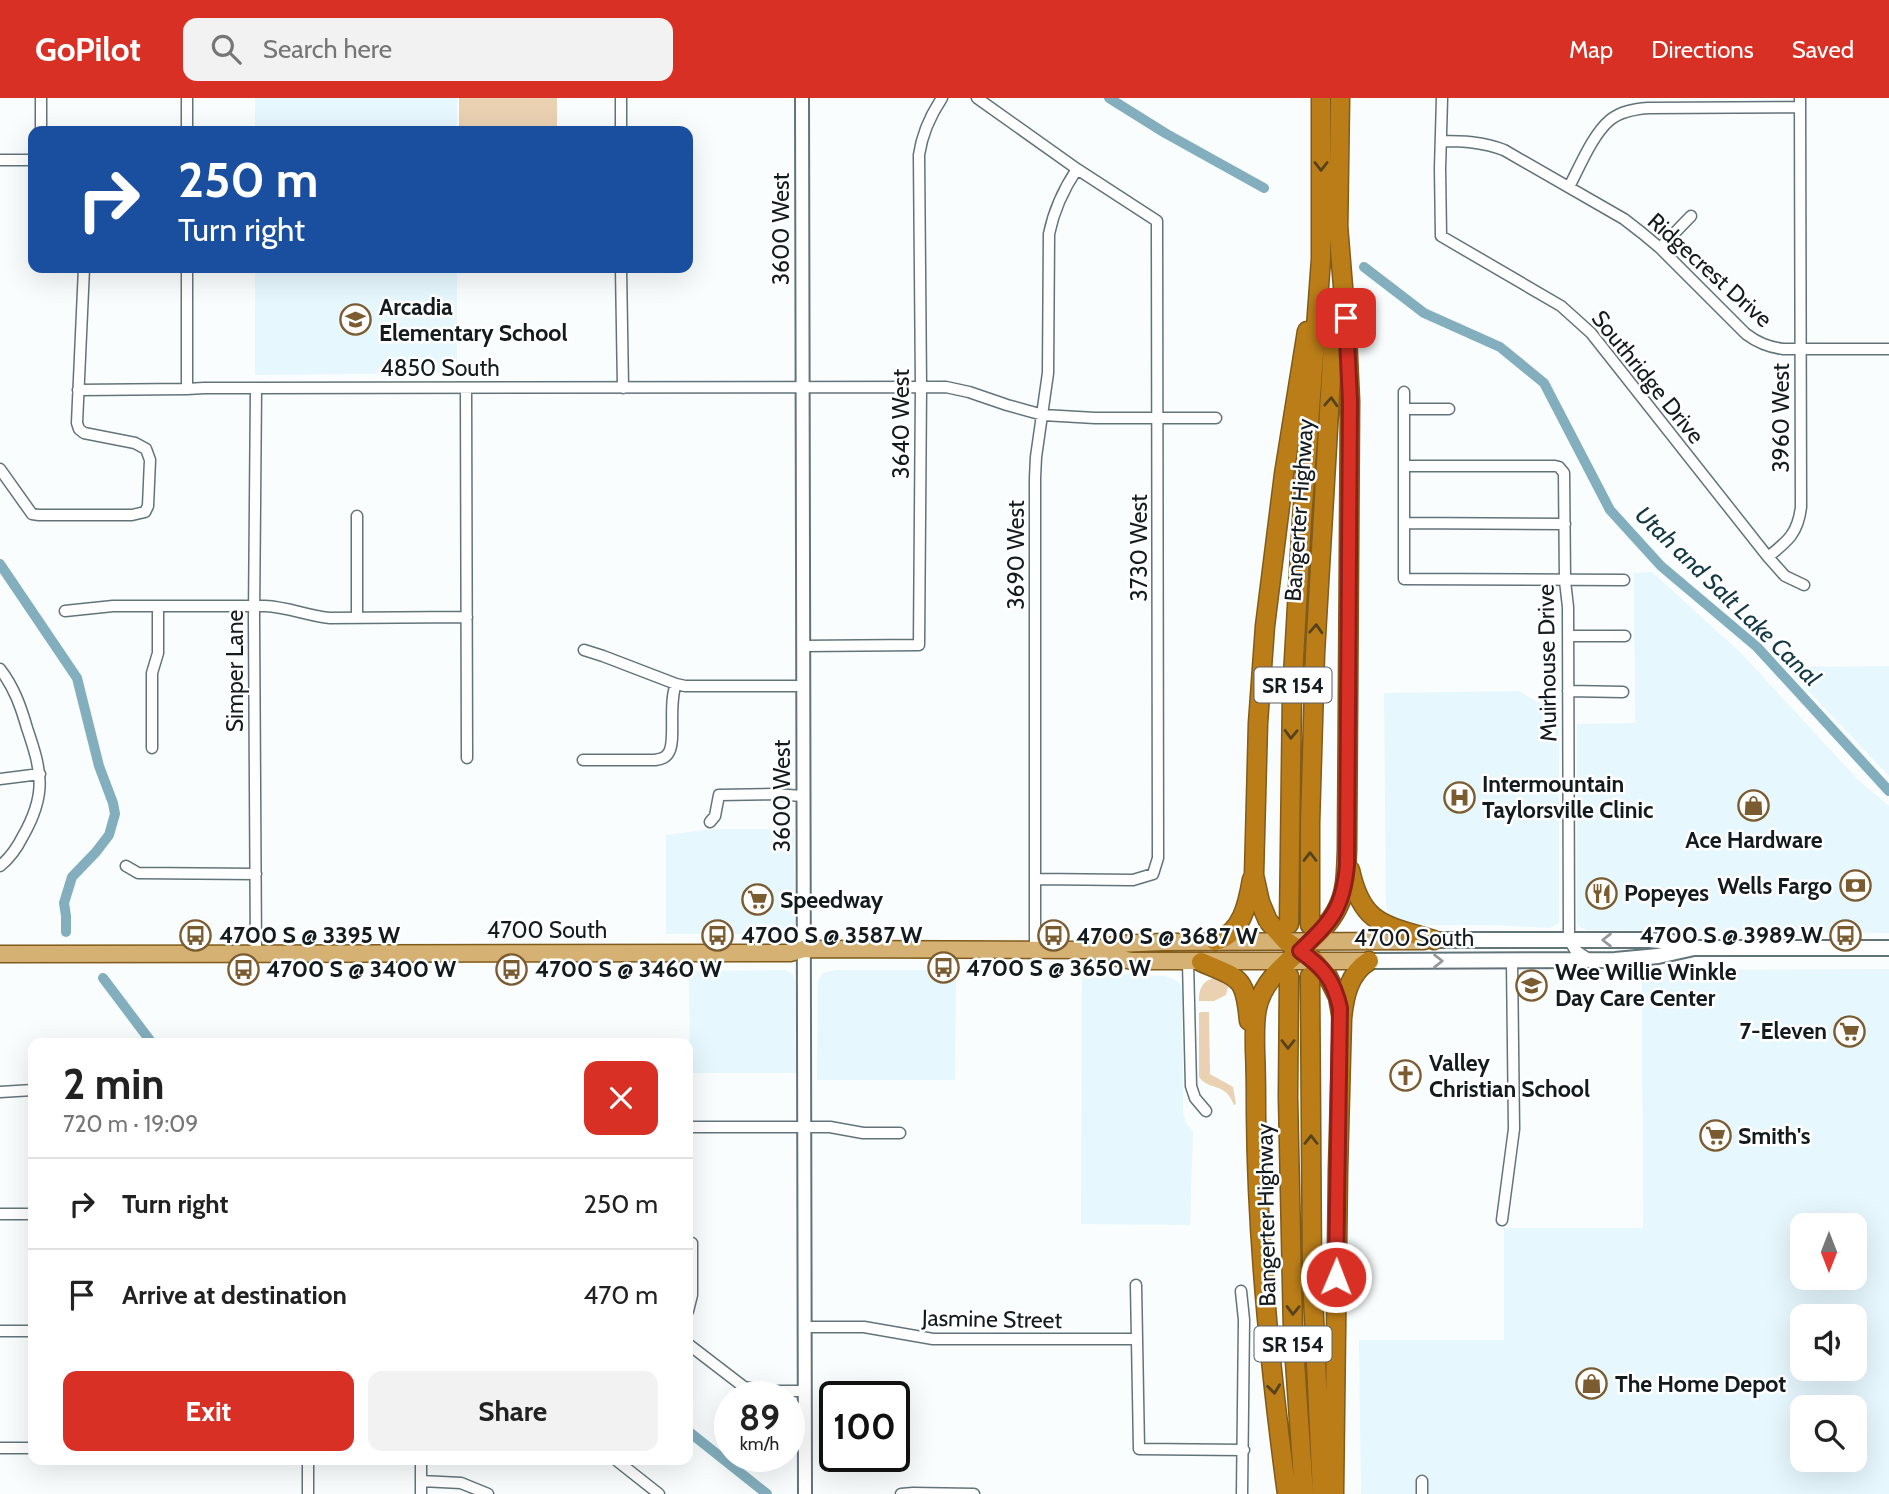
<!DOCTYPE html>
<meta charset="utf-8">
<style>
body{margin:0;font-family:Cabin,sans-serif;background:#f2f2f2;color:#222;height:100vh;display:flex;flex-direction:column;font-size:26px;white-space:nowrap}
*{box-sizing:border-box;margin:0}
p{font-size:23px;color:#767676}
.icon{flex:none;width:38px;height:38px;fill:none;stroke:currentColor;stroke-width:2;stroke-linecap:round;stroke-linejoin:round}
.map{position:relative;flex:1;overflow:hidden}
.drawer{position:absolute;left:28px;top:940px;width:665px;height:427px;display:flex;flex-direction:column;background:#fff;border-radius:14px;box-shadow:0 7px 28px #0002}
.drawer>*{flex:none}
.banner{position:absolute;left:28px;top:28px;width:665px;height:147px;border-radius:14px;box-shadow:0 7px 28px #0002;background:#1a4fa0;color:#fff;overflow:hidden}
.needle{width:46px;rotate:180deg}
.tools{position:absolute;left:1790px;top:1115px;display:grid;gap:14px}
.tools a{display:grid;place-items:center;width:77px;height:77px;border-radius:14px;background:#fff;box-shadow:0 7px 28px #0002;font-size:35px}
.speed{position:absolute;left:714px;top:1283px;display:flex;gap:14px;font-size:35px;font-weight:700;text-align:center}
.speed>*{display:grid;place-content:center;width:91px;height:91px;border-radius:50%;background:#fff;box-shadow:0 7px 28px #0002;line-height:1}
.speed small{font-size:18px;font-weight:400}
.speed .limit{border:4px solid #111;border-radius:10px;background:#fff;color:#111}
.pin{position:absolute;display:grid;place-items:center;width:60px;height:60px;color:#fff;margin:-30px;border-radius:14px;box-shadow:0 4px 10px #0006}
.me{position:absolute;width:77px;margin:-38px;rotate:1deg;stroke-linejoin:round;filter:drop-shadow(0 0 5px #0008)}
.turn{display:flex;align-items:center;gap:24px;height:147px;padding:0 35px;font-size:32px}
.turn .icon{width:91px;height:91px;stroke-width:2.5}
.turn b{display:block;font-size:49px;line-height:60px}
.round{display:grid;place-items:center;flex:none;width:74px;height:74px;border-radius:14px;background:#f2f2f2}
.summary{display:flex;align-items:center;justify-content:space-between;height:119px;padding:0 35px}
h1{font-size:42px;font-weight:700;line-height:52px}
.cta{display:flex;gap:14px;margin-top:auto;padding:14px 35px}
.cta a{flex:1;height:80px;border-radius:14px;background:#d93025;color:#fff;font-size:28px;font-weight:700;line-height:80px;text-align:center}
.cta a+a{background:#f2f2f2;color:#222}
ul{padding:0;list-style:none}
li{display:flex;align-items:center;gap:21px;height:91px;padding:0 35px;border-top:2px solid #e0e0e0}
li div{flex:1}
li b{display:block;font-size:26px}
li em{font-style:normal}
header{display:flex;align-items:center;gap:42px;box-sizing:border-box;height:98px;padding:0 35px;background:#d93025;color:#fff}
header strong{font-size:33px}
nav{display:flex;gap:38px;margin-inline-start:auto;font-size:24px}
.search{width:490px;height:63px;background:#f2f2f2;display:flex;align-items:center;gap:18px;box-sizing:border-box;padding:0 24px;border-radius:14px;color:#767676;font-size:26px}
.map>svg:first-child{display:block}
</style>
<header>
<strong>GoPilot</strong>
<div class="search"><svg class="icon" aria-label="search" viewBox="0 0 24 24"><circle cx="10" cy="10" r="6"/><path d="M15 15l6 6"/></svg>Search here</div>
<nav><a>Map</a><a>Directions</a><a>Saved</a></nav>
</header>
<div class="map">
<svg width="1889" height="1396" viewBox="0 0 1889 1396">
<rect width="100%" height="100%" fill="#f9fdfe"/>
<path fill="#e6f7fe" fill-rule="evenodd" d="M255 0H457V33H255Z
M255 170H457V275L255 277Z
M1652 474 1742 556 1858 682 1889 708V835L1587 832 1578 828 1577 824V626L1635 625 1634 475Z
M1889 568V678L1786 569Z
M1519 593 1559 617V825L1550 830 1491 827H1405L1393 820 1388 815 1386 807 1384 595Z
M712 731H794L795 828 792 833 786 836H666V737Z
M1889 871V1396H1361L1359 1242H1504V1130H1643L1642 872ZM1802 1127H1855V1180H1802ZM1802 1218H1855V1270H1802ZM1802 1309H1855V1362H1802Z
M786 872 793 877 795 883 796 975H690L689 873Z
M836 872H956L955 982H817L818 883 823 875Z
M1082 873 1164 878 1174 881 1180 886 1182 893 1183 1015 1186 1025 1193 1033 1190 1127 1081 1126Z"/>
<path fill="#ead1b2" d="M459 0H557V29H459Z
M1218 879 1227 880 1228 889 1226 897 1214 903H1199C1199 889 1203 882 1218 879Z
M1201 914H1209L1210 976 1233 989 1236 1006 1234 1007C1225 983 1210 994 1199 979V915Z"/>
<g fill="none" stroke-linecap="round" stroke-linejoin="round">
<path stroke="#83aebd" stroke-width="10" d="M1109 0 1165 35 1264 90
M1364 169 1424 215 1500 249 1544 285 1610 412 1661 468 1757 549 1889 693
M0 466 77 580 99 668 113 705 115 716 109 737 96 754 72 779 64 805 66 818V834
M103 880 152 945
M688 1333 767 1396"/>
<defs>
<path id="minor" d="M41 0V33
M621 0V33
M977 0 1077 71 1157 123 1158 760 1153 776 1133 782 1036 781
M1442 0 1440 71 1441 138 1561 208 1591 235 1768 459 1785 478 1804 487
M187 33V0
M1441 43C1463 43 1483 44 1504 52L1624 121 1642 135 1660 150 1746 236C1758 245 1768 249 1783 251H1889
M0 62H33
M1569 89C1580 68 1593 36 1610 22 1621 13 1635 11 1648 10L1800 9
M1660 150 1691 118
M187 170V291
M621 170 623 290
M256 290 254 520 256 856
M466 290 467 660
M78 292 187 291 204 290 946 289 969 294 1007 307 1043 317 1095 320H1216
M1404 294V481L1624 482
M1404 311H1449
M1404 368H1555L1559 369 1564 375 1565 483 1568 509 1569 842 1575 852 1587 860
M0 371 32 416 39 417H132L145 414 148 408 150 362 146 351 135 345 84 335 79 331 77 325 84 170
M357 418V520
M1404 425 1565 426
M1768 459C1788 443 1798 435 1801 409L1800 0
M65 513 113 508H265C288 509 308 518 330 520L467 519
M1568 538H1625
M803 548 919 547 921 289 919 57C922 36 930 18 942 0
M584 552 603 558 676 586 685 588H803
M0 571C14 589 21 609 27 630 42 674 47 696 23 738 17 750 10 760 0 768
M1568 593 1623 594
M152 650V575L158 555V508
M583 662H655C661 661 666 660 669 654 676 642 668 606 676 586
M0 681 40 676
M710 724 715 718 719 697 773 696 803 698
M126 768 138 775 256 776
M1035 851V380L1036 359 1048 275 1049 136C1054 111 1063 92 1077 71
M1188 864 1191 988 1195 1000 1206 1013
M0 994 33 992
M688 1029H830L863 1035H900
M0 1116H33
M1502 1122 1514 1031 1512 863
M1136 1187 1139 1351 1244 1352
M1241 1193 1244 1222 1242 1396
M688 1213 692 1197V1145
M805 1229H864L933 1241H1137
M0 1233H33
M688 1246 744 1289 766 1293H805
M0 1350H33
M308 1362V1396
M421 1362V1396
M616 1362 659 1396
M421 1383 461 1385 488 1396
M1422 1383V1396
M901 1396 913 1395 974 1396"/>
<path id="tertiary" d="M802 0 805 1396"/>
<path id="secondary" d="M1434 842H1649L1672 844 1693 849
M1369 863 1615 862 1658 858 1694 850H1889"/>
<path id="primary" d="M1093 852 1112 859 1132 863H1369
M0 856 790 855 804 851 1093 852 1117 846 1163 844 1424 843"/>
<path id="motorway" d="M1338 136 1340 0
M1307 233 1284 376 1265 528 1258 625 1254 777 1260 804 1268 823 1286 843 1315 863 1327 877 1338 899 1342 921
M1350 772C1362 828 1386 827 1434 842
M1289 826 1292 595 1302 421 1321 161V0
M1310 827V726L1315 556 1335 210
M1215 843C1242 836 1248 805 1252 781
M1201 864C1241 881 1245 879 1249 923
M1289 878 1288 999 1293 1234 1304 1396
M1310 878 1312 1176 1322 1396
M1287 1396C1270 1270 1257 1144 1256 1016 1256 995 1256 974 1255 953 1255 939 1254 924 1257 910 1267 865 1319 849 1338 809 1347 791 1346 771 1347 752L1350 303 1347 238 1338 127
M1334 1396 1338 1072 1342 921C1344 899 1349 875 1369 863"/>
</defs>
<use href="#minor" stroke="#62747a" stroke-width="13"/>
<use href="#tertiary" stroke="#62747a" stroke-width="16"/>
<use href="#secondary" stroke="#62747a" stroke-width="18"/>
<use href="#primary" stroke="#805b1a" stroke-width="19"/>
<use href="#motorway" stroke="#805b1a" stroke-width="21"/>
<use href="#minor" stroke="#fff" stroke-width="10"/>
<use href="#tertiary" stroke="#fff" stroke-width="12"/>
<use href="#secondary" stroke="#fff" stroke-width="14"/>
<use href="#primary" stroke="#d6b174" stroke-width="16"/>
<use href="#motorway" stroke="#ba7d18" stroke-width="18"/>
</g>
<defs><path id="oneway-chevron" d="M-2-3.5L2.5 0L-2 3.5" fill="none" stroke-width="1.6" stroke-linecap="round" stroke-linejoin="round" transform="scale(1.75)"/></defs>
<g stroke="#56421c">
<use href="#oneway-chevron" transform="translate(1321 68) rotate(90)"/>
<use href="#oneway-chevron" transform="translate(1331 304) rotate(-87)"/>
<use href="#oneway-chevron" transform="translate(1316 531) rotate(-87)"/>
<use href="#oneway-chevron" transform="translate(1291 636) rotate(92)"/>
<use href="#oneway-chevron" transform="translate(1310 759) rotate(-90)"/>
<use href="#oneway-chevron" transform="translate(1288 946) rotate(90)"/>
<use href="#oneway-chevron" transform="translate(1311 1042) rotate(-90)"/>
<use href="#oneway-chevron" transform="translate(1293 1212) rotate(91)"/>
<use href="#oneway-chevron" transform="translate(1274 1291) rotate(83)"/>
</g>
<g stroke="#95989a">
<use href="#oneway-chevron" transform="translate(1607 842) rotate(180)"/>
<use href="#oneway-chevron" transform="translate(1438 863)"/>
</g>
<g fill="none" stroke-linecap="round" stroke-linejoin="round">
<defs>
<path id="route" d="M1336 1179 1340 910C1334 882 1323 869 1300 853 1331 823 1343 812 1347 767L1350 303 1346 220"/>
</defs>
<use href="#route" stroke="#8d1f18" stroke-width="18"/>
<use href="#route" stroke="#d93025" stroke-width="12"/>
</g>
<defs>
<symbol id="school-ring" viewBox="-11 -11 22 22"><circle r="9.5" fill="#fff" stroke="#7b5c31" stroke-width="1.5"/><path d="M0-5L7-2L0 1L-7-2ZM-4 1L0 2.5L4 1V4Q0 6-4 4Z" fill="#7b5c31"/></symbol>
<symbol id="hospital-ring" viewBox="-11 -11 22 22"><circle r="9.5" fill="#fff" stroke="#7b5c31" stroke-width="1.5"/><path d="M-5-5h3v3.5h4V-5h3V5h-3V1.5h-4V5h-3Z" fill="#7b5c31"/></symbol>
<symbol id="shop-ring" viewBox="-11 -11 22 22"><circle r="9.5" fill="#fff" stroke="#7b5c31" stroke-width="1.5"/><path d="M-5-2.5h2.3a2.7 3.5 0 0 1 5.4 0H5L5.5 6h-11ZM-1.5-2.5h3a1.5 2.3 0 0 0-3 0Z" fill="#7b5c31"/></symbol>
<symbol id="bank-ring" viewBox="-11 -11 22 22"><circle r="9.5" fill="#fff" stroke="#7b5c31" stroke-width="1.5"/><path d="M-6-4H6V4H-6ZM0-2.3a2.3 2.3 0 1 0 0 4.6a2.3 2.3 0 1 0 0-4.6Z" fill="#7b5c31"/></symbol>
<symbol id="restaurant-ring" viewBox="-11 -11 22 22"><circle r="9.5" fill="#fff" stroke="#7b5c31" stroke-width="1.5"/><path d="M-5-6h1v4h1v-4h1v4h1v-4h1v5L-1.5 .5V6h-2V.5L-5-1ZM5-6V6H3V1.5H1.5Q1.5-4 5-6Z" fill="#7b5c31"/></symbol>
<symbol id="supermarket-ring" viewBox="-11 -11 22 22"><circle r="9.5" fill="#fff" stroke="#7b5c31" stroke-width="1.5"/><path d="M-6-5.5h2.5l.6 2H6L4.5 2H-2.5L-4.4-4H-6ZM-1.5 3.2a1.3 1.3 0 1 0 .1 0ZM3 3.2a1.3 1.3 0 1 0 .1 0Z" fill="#7b5c31"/></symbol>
<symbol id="bus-ring" viewBox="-11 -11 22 22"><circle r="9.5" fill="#fff" stroke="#7b5c31" stroke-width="1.5"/><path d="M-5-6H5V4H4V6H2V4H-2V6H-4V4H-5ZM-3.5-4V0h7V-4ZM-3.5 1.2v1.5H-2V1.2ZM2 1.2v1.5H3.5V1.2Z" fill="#7b5c31"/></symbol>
<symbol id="church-ring" viewBox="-11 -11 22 22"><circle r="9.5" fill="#fff" stroke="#7b5c31" stroke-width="1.5"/><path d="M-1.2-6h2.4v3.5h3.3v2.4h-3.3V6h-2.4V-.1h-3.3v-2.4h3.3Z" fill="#7b5c31"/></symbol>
</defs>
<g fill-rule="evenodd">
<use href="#school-ring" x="338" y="204" width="35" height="35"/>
<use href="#hospital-ring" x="1442" y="682" width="35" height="35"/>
<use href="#shop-ring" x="1736" y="690" width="35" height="35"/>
<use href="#bank-ring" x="1838" y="770" width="35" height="35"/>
<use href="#restaurant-ring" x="1584" y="778" width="35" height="35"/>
<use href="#supermarket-ring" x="740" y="784" width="35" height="35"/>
<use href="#bus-ring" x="178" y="820" width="35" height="35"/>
<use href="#bus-ring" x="700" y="820" width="35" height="35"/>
<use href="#bus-ring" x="1828" y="820" width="35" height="35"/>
<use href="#bus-ring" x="1036" y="820" width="35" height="35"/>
<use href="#bus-ring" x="926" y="852" width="35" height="35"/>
<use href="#bus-ring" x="226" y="854" width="35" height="35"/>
<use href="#bus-ring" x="494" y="854" width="35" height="35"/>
<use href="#school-ring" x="1514" y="870" width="35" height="35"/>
<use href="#supermarket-ring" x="1832" y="916" width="35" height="35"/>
<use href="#church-ring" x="1388" y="960" width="35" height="35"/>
<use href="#supermarket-ring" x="1698" y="1020" width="35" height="35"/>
<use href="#shop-ring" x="1574" y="1268" width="35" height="35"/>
</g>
<g text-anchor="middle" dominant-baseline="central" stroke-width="5" stroke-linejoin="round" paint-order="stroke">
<g fill="#fff" stroke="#5a5f62" stroke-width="2">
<rect x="1254.5" y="569.5" width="77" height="35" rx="5"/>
<rect x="1254.5" y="1228.5" width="77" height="35" rx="5"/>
</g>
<g font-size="21" font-weight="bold" fill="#141b1e">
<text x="1293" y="587">SR 154</text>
<text x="1293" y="1246">SR 154</text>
</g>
<g font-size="23" fill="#141b1e" stroke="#fff">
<text transform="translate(781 131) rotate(-90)">3600 West</text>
<text transform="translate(1710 172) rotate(42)">Ridgecrest Drive</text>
<text x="440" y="270">4850 South</text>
<text transform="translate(1648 279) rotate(51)">Southridge Drive</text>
<text transform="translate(1781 320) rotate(-90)">3960 West</text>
<text transform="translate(901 326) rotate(-90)">3640 West</text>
<text transform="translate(1299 412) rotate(-86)">Bangerter Highway</text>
<text transform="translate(1139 450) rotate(-90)">3730 West</text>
<text transform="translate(1016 457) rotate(-90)">3690 West</text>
<text transform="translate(1547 565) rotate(-91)">Muirhouse Drive</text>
<text transform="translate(235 573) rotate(-90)">Simper Lane</text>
<text transform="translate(782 698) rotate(-90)">3600 West</text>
<text x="547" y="832">4700 South</text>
<text x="1414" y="840">4700 South</text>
<text transform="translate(1266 1117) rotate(-91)">Bangerter Highway</text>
<text transform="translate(992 1221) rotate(1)">Jasmine Street</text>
</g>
<g font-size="23" font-weight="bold" fill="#141b1e" stroke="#fff" text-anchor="start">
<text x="379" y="209">Arcadia<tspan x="379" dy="26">Elementary School</tspan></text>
<text x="1482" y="686">Intermountain<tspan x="1482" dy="26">Taylorsville Clinic</tspan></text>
<text x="1754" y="742" text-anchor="middle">Ace Hardware</text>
<text x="1832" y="788" text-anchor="end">Wells Fargo</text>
<text x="1624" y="795">Popeyes</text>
<text x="780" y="802">Speedway</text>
<text x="219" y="837">4700 S @ 3395 W</text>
<text x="741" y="837">4700 S @ 3587 W</text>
<text x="1823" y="837" text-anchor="end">4700 S @ 3989 W</text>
<text x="1076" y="838">4700 S @ 3687 W</text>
<text x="966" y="870">4700 S @ 3650 W</text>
<text x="266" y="871">4700 S @ 3400 W</text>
<text x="535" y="871">4700 S @ 3460 W</text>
<text x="1555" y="874">Wee Willie Winkle<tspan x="1555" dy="26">Day Care Center</tspan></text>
<text x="1827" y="933" text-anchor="end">7-Eleven</text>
<text x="1429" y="965">Valley<tspan x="1429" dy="26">Christian School</tspan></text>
<text x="1738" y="1038">Smith's</text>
<text x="1615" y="1286">The Home Depot</text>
</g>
<g font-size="24" font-style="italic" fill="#113844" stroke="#fff">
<text transform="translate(1728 498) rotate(44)">Utah and Salt Lake Canal</text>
</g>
</g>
</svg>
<div class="tools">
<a><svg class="needle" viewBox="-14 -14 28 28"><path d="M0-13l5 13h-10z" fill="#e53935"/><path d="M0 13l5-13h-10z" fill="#767676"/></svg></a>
<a><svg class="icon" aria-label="sound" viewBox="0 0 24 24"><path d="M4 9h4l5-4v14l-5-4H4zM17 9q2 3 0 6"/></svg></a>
<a><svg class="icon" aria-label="search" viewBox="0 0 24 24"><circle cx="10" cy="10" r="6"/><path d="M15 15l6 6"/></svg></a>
</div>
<div class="speed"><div>89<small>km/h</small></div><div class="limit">100</div></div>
<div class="pin" style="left:1346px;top:220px;background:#d93025"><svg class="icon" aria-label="arrive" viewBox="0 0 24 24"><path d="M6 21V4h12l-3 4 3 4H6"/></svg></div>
<svg class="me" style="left:1336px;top:1179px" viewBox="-20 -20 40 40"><circle r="17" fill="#d93025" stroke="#fff" stroke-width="3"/><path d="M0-11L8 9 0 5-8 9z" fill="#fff"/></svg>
<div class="banner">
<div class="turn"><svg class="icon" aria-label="right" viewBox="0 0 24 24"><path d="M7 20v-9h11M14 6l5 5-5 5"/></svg><div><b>250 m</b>Turn right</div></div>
</div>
<section class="drawer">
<div class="summary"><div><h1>2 min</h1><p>720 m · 19:09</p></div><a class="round" style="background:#d93025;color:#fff"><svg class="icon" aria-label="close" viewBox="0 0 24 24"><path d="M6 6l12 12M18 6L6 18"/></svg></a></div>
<ul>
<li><svg class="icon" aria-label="right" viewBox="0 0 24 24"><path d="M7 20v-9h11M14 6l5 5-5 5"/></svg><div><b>Turn right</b></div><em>250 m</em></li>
<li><svg class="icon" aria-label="arrive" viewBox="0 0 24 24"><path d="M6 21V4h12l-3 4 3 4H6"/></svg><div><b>Arrive at destination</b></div><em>470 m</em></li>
</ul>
<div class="cta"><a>Exit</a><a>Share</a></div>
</section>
</div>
